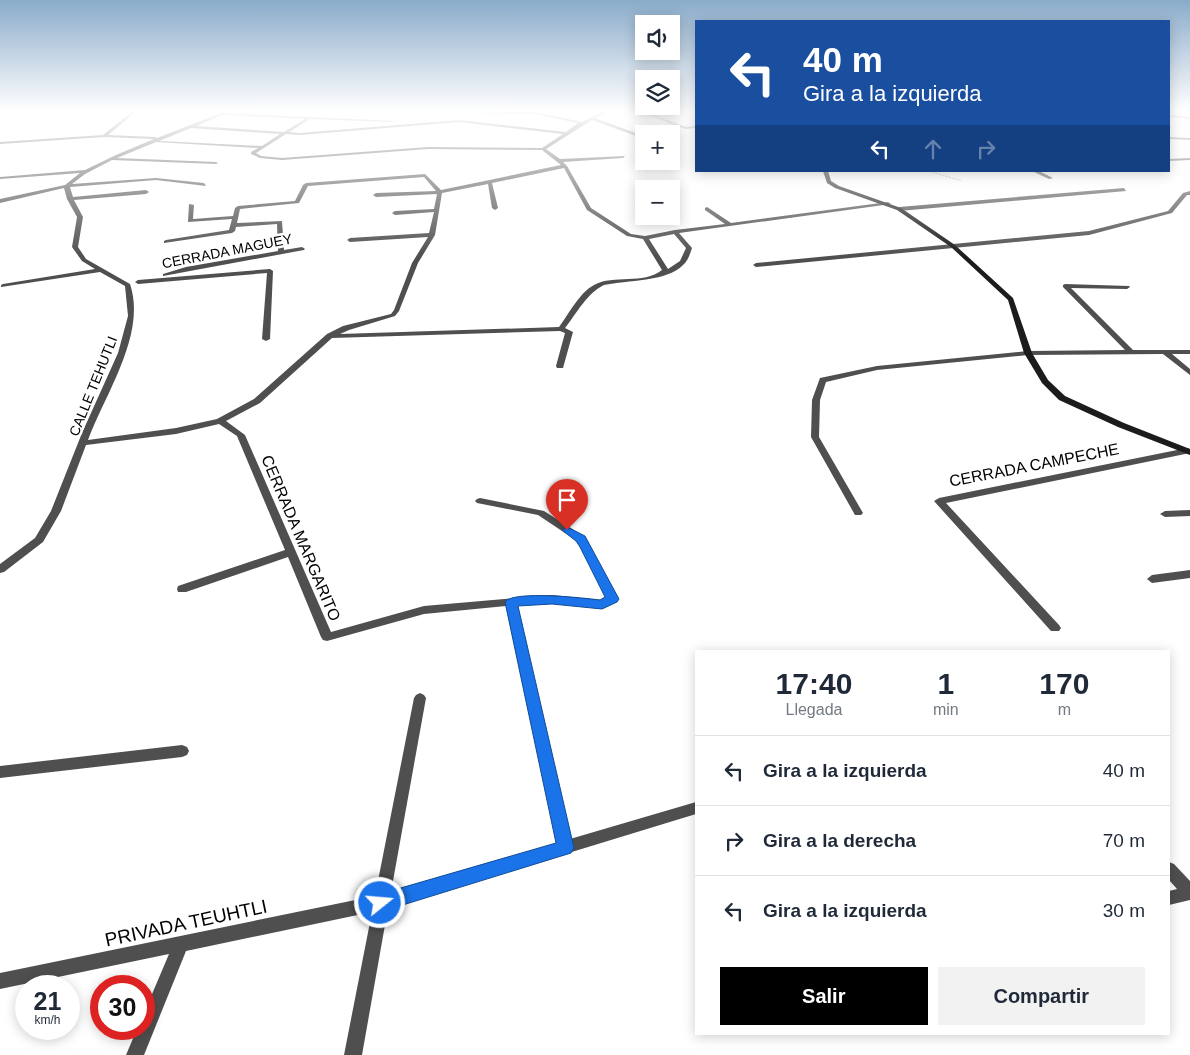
<!DOCTYPE html>
<html lang="es">
<meta charset="utf-8">
<style>
body{margin:0;font-family:Arial,sans-serif;background:#f2f2f3;color:#1f2937;height:100vh;display:flex;flex-direction:column;font-size:19px;white-space:nowrap}
*{box-sizing:border-box;margin:0}
p{font-size:16px;color:#747a83}
.icon{flex:none;width:28px;height:28px;fill:none;stroke:currentColor;stroke-width:2;stroke-linecap:round;stroke-linejoin:round}
.map{position:relative;flex:1;overflow:hidden}
.panel{position:absolute;left:695px;top:650px;width:475px;height:385px;display:flex;flex-direction:column;background:#fff;border-radius:0px;box-shadow:0 2px 12px #0003}
.panel>*{flex:none}
.banner{position:absolute;left:695px;top:20px;width:475px;height:152px;border-radius:0px;box-shadow:0 2px 12px #0003;background:#1a4fa0;color:#fff;overflow:hidden}
.fabs{position:absolute;left:635px;top:15px;display:grid;gap:10px}
.fabs a{display:grid;place-items:center;width:45px;height:45px;border-radius:0px;background:#fff;box-shadow:0 2px 12px #0003;font-size:25px}
.speed{position:absolute;left:15px;top:975px;display:flex;gap:10px;font-size:25px;font-weight:700;text-align:center}
.speed>*{display:grid;place-content:center;width:65px;height:65px;border-radius:50%;background:#fff;box-shadow:0 2px 12px #0003;line-height:1}
.speed small{font-size:12px;font-weight:400}
.speed .limit{border:8px solid #d22;background:#fff;color:#111}
.pin{position:absolute;display:grid;place-items:center;width:42px;height:42px;color:#fff;margin:-51px -21px;border-radius:50% 50% 50% 0;rotate:-45deg;box-shadow:0 0 5px #0007}
.pin .icon{rotate:45deg}
.me{position:absolute;width:55px;margin:-28px;rotate:73deg;stroke-linejoin:round;filter:drop-shadow(0 0 4px #0008)}
.turn{display:flex;align-items:center;gap:18px;height:105px;padding:0 25px;font-size:22px}
.turn .icon{width:65px;height:65px;stroke-width:2.5}
.turn b{display:block;font-size:35px;line-height:42px}
.lanes{display:flex;align-items:center;height:48px;padding:0 25px;background:#0003;justify-content:center;gap:25px;direction:ltr}
.lanes .off{opacity:.35}
.eta{display:flex;justify-content:space-evenly;align-items:center;height:85px;text-align:center}
.eta b{font-size:30px;font-weight:800;line-height:35px}
.button{display:flex;gap:10px;margin-top:auto;padding:10px 25px}
.button a{flex:1;height:58px;border-radius:0px;background:#000;color:#fff;font-size:20px;font-weight:800;line-height:58px;text-align:center}
.button a+a{background:#f2f2f3;color:#1f2937}
ul{padding:0;list-style:none}
li{display:flex;align-items:center;gap:15px;height:70px;padding:0 25px;border-top:1px solid #e0e1e3}
li div{flex:1}
li b{display:block;font-size:19px}
li em{font-style:normal}
.map>svg:first-child{display:block}
</style>
<div class="map">
<svg width="1190" height="1055" viewBox="0 0 1190 1055">
<rect width="100%" height="100%" fill="#fff"/>
<g fill="none" stroke-linecap="round" stroke-linejoin="round">
<path stroke="#717171" stroke-width="1" stroke-dasharray="0.5 1" stroke-linecap="butt" d="M929 171 962 181"/>
<path fill="#4f4f4f" fill-rule="evenodd" d="M134 110H138L108 135 155 137 157 138 226 111 228 112 227 113 394 121 392 122 310 119 289 132 300 133 459 120 566 132 578 123 535 114 479 113 477 110 535 112 582 122 606 110H611L595 118 644 136V139L592 120 546 149 560 159 625 156 623 158 563 162 567 166 591 208 631 234 645 236 675 230 725 224 705 210V208L707 207 731 223 888 202 891 204 679 233 692 248C690 254 688 261 683 265 667 282 627 280 604 285 587 293 577 313 565 328L573 332 563 368H557L556 366 565 333 560 331 332 338 260 403 226 421 245 435 331 632 424 606 552 595 601 600 606 597 577 541 538 515 477 503 475 501 477 499 480 498 544 511 585 537 618 599 616 602 602 608 552 603 517 605 570 839 696 802V814L388 908 362 1055H344L372 912 186 951 144 1055H126L137 1029H144V1013L169 954 0 989V973L375 896 414 698 416 695 420 693 424 695 426 698 391 892 557 843 506 606 424 614 327 641 323 640 321 637 288 557 186 592H178L177 589 178 586 285 550 237 436 219 424 176 434 86 445 61 511 43 542 4 572 0 573V564L35 538 51 511 82 433 118 353 128 316 125 286 100 272 1 287V285L3 284 95 269 82 261 72 247 77 217 67 199 64 188 0 203V199L65 185 80 173 0 179V177L85 170 116 155 154 139 104 137 0 144V142L103 135ZM222 115 305 119 284 132 196 126ZM459 122 563 134 542 148 428 147 282 158 261 156 256 153 286 134 300 135ZM191 128 280 134 262 146 159 141ZM156 142 258 148 251 152V154L260 158 282 160 428 149 542 150 561 165 441 190 425 174 306 183 303 185 295 201 238 206 235 208 233 216 193 219 194 205 189 204 188 222 232 219 229 230 166 240 164 241V243L232 233 235 231 236 227 277 224 278 251 186 267 163 274V276L304 250 305 249 302 247 284 250 282 221 237 223 240 209 299 203 308 186 424 177 436 191 376 193 373 195 376 197 437 194 434 209 395 211 392 213 395 215 434 212 429 233 350 238 347 240 350 242 428 237 412 263 394 310 391 314 343 326 327 334 254 399 217 419 176 428 88 440C105 394 147 334 130 284L86 259 78 247 83 217 74 200 146 194 149 192 146 190 73 197 70 187 156 180 206 186 204 183 156 178 72 184 85 174 112 160 216 164 218 163 216 162 117 158ZM564 168 587 210 627 236 643 239 662 270C643 285 614 274 594 285 579 293 569 314 559 327L340 334 349 330 395 316 399 311 418 263 435 235 442 193 488 184 492 208 495 210 498 208 492 183ZM674 234 686 248 680 261 668 269 649 239Z
M635 110H640L686 127 696 126V128L685 129Z
M1184 110H1190V112L1185 111Z
M1169 115 1190 117V119L1169 117Z
M1169 137 1190 138V140L1169 139Z
M1190 158V160L1169 161V159Z
M1032 171H1039L1053 178 1049 179Z
M1124 188 1126 191 899 211 896 209 899 207Z
M1190 191V195H1187L1172 213 1089 235 756 267 753 265 756 263 1089 231 1168 211 1183 193Z
M270 269 273 271 270 339 266 341 262 339 267 273 138 284 135 282 138 280Z
M1065 284 1129 286 1130 287 1127 289 1071 288 1133 350H1190V354H1172L1190 369V375L1163 354 1028 355 877 370 826 382 820 400 819 437 863 513 861 515H855L811 437 812 400 820 378 877 366 1028 351 1125 350 1063 287V285Z
M1187 448 1190 449V453L946 503 1059 625 1061 628 1059 631H1051L934 501 939 498Z
M1190 510V516L1165 517 1160 514 1165 511Z
M1190 570V578L1152 583 1147 579 1152 575Z
M182 745 187 747 189 751 187 755 182 757 0 778V766Z
M1169 862 1174 864 1190 881V900L1169 905V891L1177 889 1169 880Z"/>
<path fill="#1c1c1c" fill-rule="evenodd" d="M823 171H828L831 181 839 186 901 208 955 245 1013 298 1032 353 1048 380 1065 396 1124 423 1190 449V455L1118 427 1059 400 1042 383 1024 353 1008 300 951 247 897 210 835 188 827 183Z"/>
</g>
<linearGradient id="sky" x2="0" y2="1"><stop stop-color="#8aabca"/><stop offset="0.43" stop-color="#fff"/><stop offset="1" stop-color="#fff" stop-opacity="0"/></linearGradient>
<rect width="1190" height="257" fill="url(#sky)"/>
<path fill="#1a73e8" stroke="#114b97" d="M567 527 585 536 619 599 617 602 602 609 552 604 518 606 574 848 571 853 380 912 374 909 372 903 374 897 380 894 556 843 505 602C513 590 584 598 600 600L605 597 580 547 576 541 562 530Z"/>
<g text-anchor="middle" dominant-baseline="central" stroke-width="5" stroke-linejoin="round" paint-order="stroke">
<g font-size="14" fill="#000" stroke="#fff">
<text transform="translate(227 251) rotate(-11)">CERRADA MAGUEY</text>
<text transform="translate(93 386) rotate(-68)">CALLE TEHUTLI</text>
</g>
<g font-size="16" fill="#000" stroke="#fff">
<text transform="translate(1034 465) rotate(-11)">CERRADA CAMPECHE</text>
<text transform="translate(301 538) rotate(67)">CERRADA MARGARITO</text>
</g>
<g font-size="19" fill="#000" stroke="#fff">
<text transform="translate(186 923) rotate(-12)">PRIVADA TEUHTLI</text>
</g>
</g>
</svg>
<div class="fabs">
<a><svg class="icon" aria-label="sound" viewBox="0 0 24 24"><path d="M4 9h4l5-4v14l-5-4H4zM17 9q2 3 0 6"/></svg></a>
<a><svg class="icon" aria-label="layers" viewBox="0 0 24 24"><path d="M12 4l9 5-9 5-9-5zM3 14l9 5 9-5"/></svg></a>
<a>+</a>
<a>−</a>
</div>
<div class="speed"><div>21<small>km/h</small></div><div class="limit">30</div></div>
<div class="pin" style="left:567px;top:530px;background:#d93025"><svg class="icon" aria-label="arrive" viewBox="0 0 24 24"><path d="M6 21V4h12l-3 4 3 4H6"/></svg></div>
<svg class="me" style="left:380px;top:903px" viewBox="-20 -20 40 40"><circle r="17" fill="#1a73e8" stroke="#fff" stroke-width="3"/><path d="M0-11L8 9 0 5-8 9z" fill="#fff"/></svg>
<div class="banner">
<div class="turn"><svg class="icon" aria-label="left" viewBox="0 0 24 24"><path d="M17 20v-9H6M10 6l-5 5 5 5"/></svg><div><b>40 m</b>Gira a la izquierda</div></div>
<div class="lanes"><svg class="icon" aria-label="left" viewBox="0 0 24 24"><path d="M17 20v-9H6M10 6l-5 5 5 5"/></svg><svg class="icon off" aria-label="ahead" viewBox="0 0 24 24"><path d="M12 20V5M6 11l6-6 6 6"/></svg><svg class="icon off" aria-label="right" viewBox="0 0 24 24"><path d="M7 20v-9h11M14 6l5 5-5 5"/></svg></div>
</div>
<section class="panel">
<div class="eta">
<div><b>17:40</b><p>Llegada</p></div>
<div><b>1</b><p>min</p></div>
<div><b>170</b><p>m</p></div>
</div>
<ul>
<li><svg class="icon" aria-label="left" viewBox="0 0 24 24"><path d="M17 20v-9H6M10 6l-5 5 5 5"/></svg><div><b>Gira a la izquierda</b></div><em>40 m</em></li>
<li><svg class="icon" aria-label="right" viewBox="0 0 24 24"><path d="M7 20v-9h11M14 6l5 5-5 5"/></svg><div><b>Gira a la derecha</b></div><em>70 m</em></li>
<li><svg class="icon" aria-label="left" viewBox="0 0 24 24"><path d="M17 20v-9H6M10 6l-5 5 5 5"/></svg><div><b>Gira a la izquierda</b></div><em>30 m</em></li>
</ul>
<div class="button"><a>Salir</a><a>Compartir</a></div>
</section>
</div>
